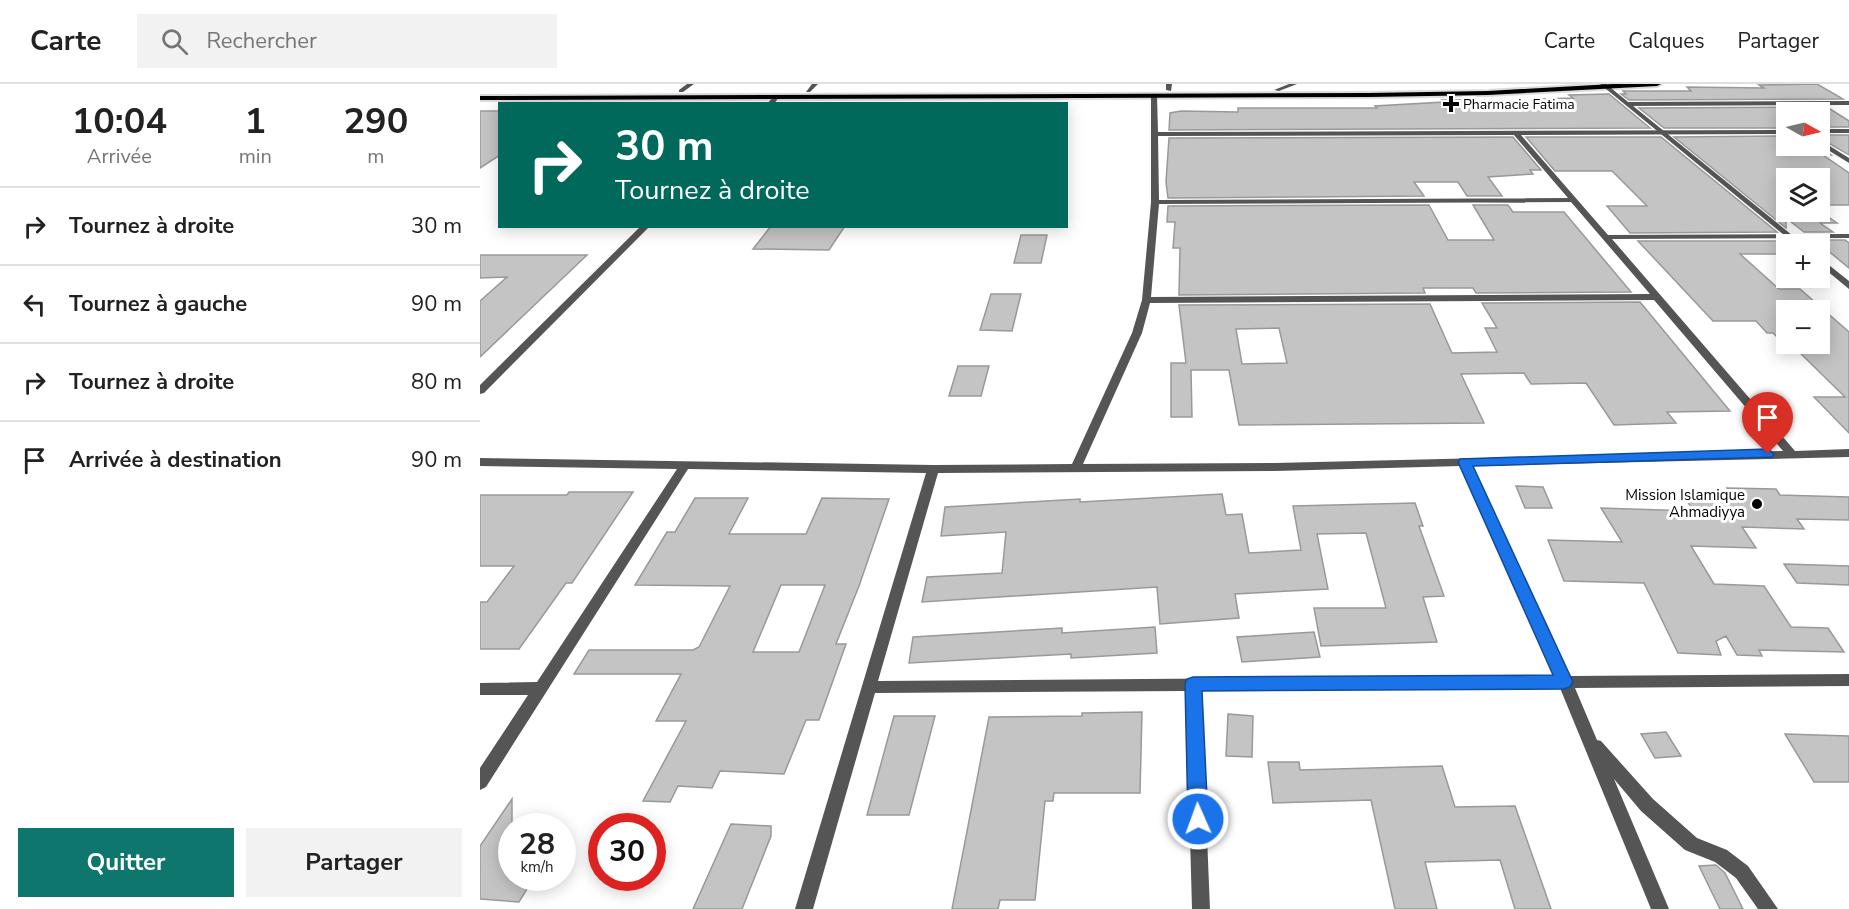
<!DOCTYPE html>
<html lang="fr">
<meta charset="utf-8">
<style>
body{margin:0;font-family:"Nunito Sans",sans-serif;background:#f2f2f2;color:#222;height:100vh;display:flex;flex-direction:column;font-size:22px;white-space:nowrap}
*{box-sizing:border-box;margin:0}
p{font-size:20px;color:#767676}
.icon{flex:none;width:33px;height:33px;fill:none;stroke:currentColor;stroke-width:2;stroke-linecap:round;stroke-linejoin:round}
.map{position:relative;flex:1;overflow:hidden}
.details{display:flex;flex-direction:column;background:#fff;width:480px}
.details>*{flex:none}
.hud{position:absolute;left:18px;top:18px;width:570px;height:126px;border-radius:0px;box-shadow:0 3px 15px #0003;background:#00695c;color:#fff;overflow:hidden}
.needle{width:39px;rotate:98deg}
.fabs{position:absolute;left:1296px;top:18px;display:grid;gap:12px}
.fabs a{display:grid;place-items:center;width:54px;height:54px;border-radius:0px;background:#fff;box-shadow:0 3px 15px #0003;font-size:30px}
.speed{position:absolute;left:18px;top:729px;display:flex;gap:12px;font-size:30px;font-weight:700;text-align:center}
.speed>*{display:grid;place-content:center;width:78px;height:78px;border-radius:50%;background:#fff;box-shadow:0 3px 15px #0003;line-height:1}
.speed small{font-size:15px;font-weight:400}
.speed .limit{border:9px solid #d22;background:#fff;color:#111}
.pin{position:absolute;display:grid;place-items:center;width:51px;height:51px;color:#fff;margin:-62px -26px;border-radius:50% 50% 50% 0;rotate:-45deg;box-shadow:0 0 6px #0007}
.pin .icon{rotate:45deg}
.me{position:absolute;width:66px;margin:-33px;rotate:358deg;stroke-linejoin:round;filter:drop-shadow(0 0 4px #0008)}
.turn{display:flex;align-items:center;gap:21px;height:126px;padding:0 18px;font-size:27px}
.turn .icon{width:78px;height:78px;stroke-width:2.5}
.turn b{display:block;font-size:42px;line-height:51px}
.eta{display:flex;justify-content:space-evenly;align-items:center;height:102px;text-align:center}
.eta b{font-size:36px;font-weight:700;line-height:42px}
.primary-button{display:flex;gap:12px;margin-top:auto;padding:12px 18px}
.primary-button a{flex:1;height:69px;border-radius:0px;background:#0f766e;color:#fff;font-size:24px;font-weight:700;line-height:69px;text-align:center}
.primary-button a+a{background:#f2f2f2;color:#222}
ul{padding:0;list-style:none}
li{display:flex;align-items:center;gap:18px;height:78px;padding:0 18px;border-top:2px solid #e0e0e0}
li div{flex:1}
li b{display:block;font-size:22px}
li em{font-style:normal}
header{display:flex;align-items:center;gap:36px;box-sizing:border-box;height:84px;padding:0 30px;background:#fff;border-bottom:2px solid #e0e0e0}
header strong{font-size:28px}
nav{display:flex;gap:33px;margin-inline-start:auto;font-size:21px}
.search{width:420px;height:54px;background:#f2f2f2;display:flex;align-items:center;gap:15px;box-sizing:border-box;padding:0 21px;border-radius:0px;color:#767676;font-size:22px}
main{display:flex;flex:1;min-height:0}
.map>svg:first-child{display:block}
</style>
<header>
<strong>Carte</strong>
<div class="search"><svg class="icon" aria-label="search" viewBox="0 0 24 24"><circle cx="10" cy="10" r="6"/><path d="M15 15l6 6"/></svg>Rechercher</div>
<nav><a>Carte</a><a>Calques</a><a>Partager</a></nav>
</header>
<main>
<section class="details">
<div class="eta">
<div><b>10:04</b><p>Arrivée</p></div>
<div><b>1</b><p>min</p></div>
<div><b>290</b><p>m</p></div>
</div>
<ul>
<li><svg class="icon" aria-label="right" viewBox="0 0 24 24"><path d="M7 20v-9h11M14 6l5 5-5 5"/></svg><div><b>Tournez à droite</b></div><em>30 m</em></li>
<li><svg class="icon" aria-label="left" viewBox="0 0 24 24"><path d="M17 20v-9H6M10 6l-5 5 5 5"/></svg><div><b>Tournez à gauche</b></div><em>90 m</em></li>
<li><svg class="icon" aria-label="right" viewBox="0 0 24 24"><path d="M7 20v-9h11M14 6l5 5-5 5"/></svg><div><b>Tournez à droite</b></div><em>80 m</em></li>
<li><svg class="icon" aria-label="arrive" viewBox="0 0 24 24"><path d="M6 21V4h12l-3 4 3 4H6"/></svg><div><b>Arrivée à destination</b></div><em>90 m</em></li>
</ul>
<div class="primary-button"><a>Quitter</a><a>Partager</a></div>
</section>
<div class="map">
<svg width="1369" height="825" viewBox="0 0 1369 825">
<rect width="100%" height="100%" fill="#fff"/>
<path fill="#c4c4c4" stroke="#999" stroke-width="1.5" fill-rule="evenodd" d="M1337 0 1363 15 1149 16 1141 10H1146L1143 7H1211L1207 3 1284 4 1279 1Z
M1129 10 1170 44 689 46 690 29 701 27 758 28V24H897L895 22 964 18 962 16H986L998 22 1069 21 1062 15 1093 14 1089 11Z
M1347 23 1369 37V43H1340V28H1306V44H1184L1159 24Z
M0 27H20V71L0 84Z
M1340 51H1369V71L1340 54Z
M1306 52V62H1338L1351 71H1343L1369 89V121H1340V94H1306V128L1340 127 1357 139H1340L1353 148H1324L1306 134V144L1194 53Z
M1033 53 1061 86H1050L1053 90 1008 93 1022 112H987L978 98H934L944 112 688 114 686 98 689 54Z
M1046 53H1181L1297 148 1150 149 1127 122H1167L1132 87H1075Z
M949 121 968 156H1014L993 121H1028L1033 128H1084L1151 208 996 209 993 204H943L945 209 699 211 700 164H693L695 138H687L688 122Z
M291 142H365L349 166 273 165Z
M541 151H567L561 179H534Z
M1335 156H1365L1369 159V184Z
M1158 157H1306V170H1260L1299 205H1320L1369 248V349L1334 313H1365L1316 265H1309L1293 249H1287L1276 237H1233ZM1306 226H1340V260H1306Z
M0 171H107L0 273V217L27 193 0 194Z
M511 210H541L532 247 500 246Z
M1160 218 1250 327 1187 328 1196 339 1134 341 1106 299 1051 300 1044 289 981 290 1004 339 759 341 749 286H711L712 333H691V279H706L699 221 950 220 972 269 1017 268 1005 244H1017L1002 219ZM799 244 807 279 762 280 756 245Z
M478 282H509L501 312H469Z
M1036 402 1063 403 1072 424H1045Z
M1247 404 1296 405 1300 411 1369 413V436L1317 435 1324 445 1262 443 1276 464 1211 462 1234 500 1284 502 1311 543 1348 544 1364 568 1279 566 1282 572 1257 571 1246 552 1236 557 1241 571 1198 569 1164 499 1084 497 1068 456 1142 458 1121 424 1213 427 1205 413 1254 414Z
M89 408H153L92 499H86L39 565H0V518H7L34 482H0V411H87Z
M742 410 746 431 762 430 769 469 821 466 813 422 935 419 943 442H939L964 512 943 513 957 558 841 562 834 524H906L886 449 837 450 848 505 755 510 759 534 680 540 677 503 442 518 447 493 522 489 526 448 461 452 465 423 600 415V418Z
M215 414H268L249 450H326L342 414 409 415 379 502 356 560H366L339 636H326L304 690 240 687 232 704 198 702 190 718 163 717 206 637H176L201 590H94L109 566H213L219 563 250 502 155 501 187 448H195ZM301 501H345L319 568H273Z
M1304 480 1369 482V501L1317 499Z
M675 543 677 569 591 574V570L429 579 433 553 582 544V549Z
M834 548 840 573 762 578 757 553Z
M662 628 660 709H574L573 717H565L555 816H520L518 825H472L509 633 602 632V629Z
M748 630 773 632 772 673 746 672Z
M414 632H455L429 731H387Z
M1186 648 1201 672 1175 674 1161 650Z
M1305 650 1369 652V698H1334Z
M788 678H819L820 686 962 682 975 723 1035 722 1071 825H1035L1020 776 945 778 957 825H915L891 716 793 719Z
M32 715V794H54L39 818 0 815V762Z
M251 740 291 742V752L262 825H213Z
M1236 781 1245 789 1263 825H1240L1219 782Z"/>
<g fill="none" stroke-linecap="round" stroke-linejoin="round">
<defs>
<path id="trunk" d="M1133 0H1181L1177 2 1008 11 889 13 0 16V12L889 9 1008 7Z"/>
</defs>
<use href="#trunk" stroke="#dbdbdb" stroke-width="4"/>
<path fill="#555" fill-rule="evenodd" d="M332 0H338L330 8H326Z
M686 0H692L691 7 686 6Z"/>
<path fill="#555" fill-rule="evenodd" d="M207 0H214L203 8H199V6Z
M809 0H817L799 7 794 6Z
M674 10 677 12 678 48 1306 46V50L1041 51 1128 151 1369 150V154L1132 155 1315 367 1369 365V373L993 382 1090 592 1369 590V602L1095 604 1117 656 1121 657 1173 715 1217 754 1247 766 1268 782 1298 825H1278L1256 794 1235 778 1205 766 1161 727 1134 695 1189 825H1171L1080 604 721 607 730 825H712L706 607 395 609 333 825H315L446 389 208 385 6 703 0 706V684L48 611H0V599L57 598 197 385 0 382V374L453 381 592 380 652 249 662 216 671 118V12ZM1034 51 1088 114 679 116 678 52ZM1091 118 1170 210 671 213 679 120ZM1174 216 1303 367 795 379 603 380 662 249 670 219ZM981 382 1075 592 398 597 458 389 795 387Z
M294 12 299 13 294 20H287Z
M1369 17V21L1148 22 1145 20 1148 18Z
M1340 45H1369V49H1340Z
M1340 56 1369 74V79L1340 61Z
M161 142H170L4 309 0 310V301Z"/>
<path fill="#555" fill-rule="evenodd" d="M1120 0H1126L1323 160H1315Z
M1340 174 1369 197V205L1340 181Z"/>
<use href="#trunk" fill="#000" fill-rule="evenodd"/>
</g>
<path fill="#1a73e8" stroke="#114b97" stroke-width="1.5" d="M1288 365 1294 370 1292 373 993 382 1093 598 1090 603 1084 605 722 607 728 735 725 742 718 744 711 742 708 735 705 600 707 595 713 593 1073 591 978 378 980 375Z"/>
<g fill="#000" stroke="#fff" stroke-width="2">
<path d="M968 11h6v6h6v6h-6v6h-6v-6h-6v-6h6z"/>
<circle cx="1277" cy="420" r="6"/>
</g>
<g text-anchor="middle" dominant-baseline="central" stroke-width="6" stroke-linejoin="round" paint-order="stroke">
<g font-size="14" fill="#000" stroke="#fff" text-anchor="start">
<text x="983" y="20">Pharmacie Fatima</text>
</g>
<g font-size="15" fill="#000" stroke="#fff" text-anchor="end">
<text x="1265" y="411">Mission Islamique<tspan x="1265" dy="17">Ahmadiyya</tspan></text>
</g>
</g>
</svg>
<div class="fabs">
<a><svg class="needle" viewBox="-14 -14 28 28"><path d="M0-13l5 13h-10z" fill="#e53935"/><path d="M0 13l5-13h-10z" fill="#767676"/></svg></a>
<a><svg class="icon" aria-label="layers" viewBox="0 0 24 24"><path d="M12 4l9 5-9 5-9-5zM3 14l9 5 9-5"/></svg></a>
<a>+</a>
<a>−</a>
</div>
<div class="speed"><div>28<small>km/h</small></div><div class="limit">30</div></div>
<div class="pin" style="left:1288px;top:370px;background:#d93025"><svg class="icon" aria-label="arrive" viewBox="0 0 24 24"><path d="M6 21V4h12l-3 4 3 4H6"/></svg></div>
<svg class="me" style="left:718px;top:735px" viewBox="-20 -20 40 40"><circle r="17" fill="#1a73e8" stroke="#fff" stroke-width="3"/><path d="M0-11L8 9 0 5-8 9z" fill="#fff"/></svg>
<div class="hud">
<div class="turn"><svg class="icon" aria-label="right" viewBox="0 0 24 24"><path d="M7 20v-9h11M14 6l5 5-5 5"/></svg><div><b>30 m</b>Tournez à droite</div></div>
</div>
</div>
</main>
